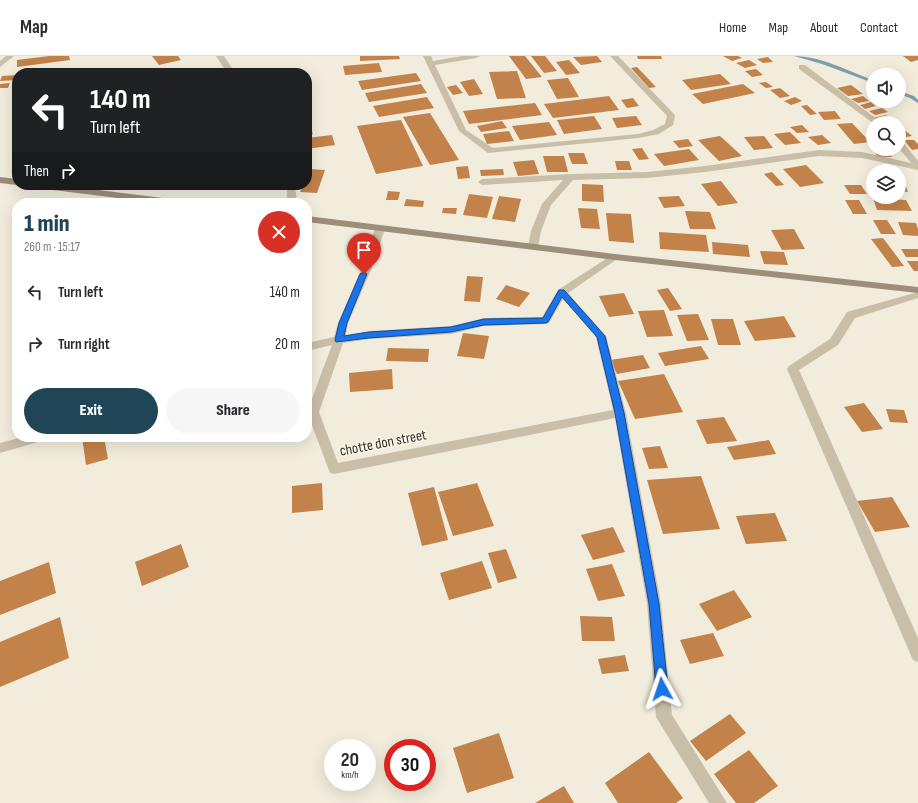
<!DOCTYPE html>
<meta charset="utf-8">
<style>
body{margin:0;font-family:"Sofia Sans Condensed",sans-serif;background:#f7f7f7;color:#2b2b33;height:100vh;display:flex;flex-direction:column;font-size:15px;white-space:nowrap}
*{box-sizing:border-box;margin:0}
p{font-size:13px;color:#7c7c81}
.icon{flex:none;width:22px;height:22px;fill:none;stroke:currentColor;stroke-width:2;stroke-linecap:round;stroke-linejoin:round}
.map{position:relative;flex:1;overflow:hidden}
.details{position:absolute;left:12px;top:142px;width:300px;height:244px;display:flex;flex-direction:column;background:#fff;border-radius:16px;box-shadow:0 4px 16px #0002}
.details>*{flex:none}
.top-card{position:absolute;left:12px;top:12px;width:300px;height:122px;border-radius:16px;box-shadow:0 4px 16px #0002;background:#202124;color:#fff;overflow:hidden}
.controls{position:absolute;left:866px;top:12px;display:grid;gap:8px}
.controls a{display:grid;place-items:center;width:40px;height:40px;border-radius:50%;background:#fff;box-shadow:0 4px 16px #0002;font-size:20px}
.speed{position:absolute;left:324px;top:683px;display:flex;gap:8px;font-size:20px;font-weight:700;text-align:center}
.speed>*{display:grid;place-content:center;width:52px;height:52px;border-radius:50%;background:#fff;box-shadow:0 4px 16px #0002;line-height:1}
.speed small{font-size:10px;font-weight:400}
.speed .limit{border:6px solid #d22;background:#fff;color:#111}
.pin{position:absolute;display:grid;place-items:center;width:34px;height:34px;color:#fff;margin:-41px -17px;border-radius:50% 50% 50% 0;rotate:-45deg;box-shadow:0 0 4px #0007}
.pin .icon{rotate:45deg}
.me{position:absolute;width:44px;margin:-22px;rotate:355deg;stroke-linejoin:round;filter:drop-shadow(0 0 3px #0008)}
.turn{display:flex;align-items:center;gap:14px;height:84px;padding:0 12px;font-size:18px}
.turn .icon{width:52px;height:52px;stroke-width:2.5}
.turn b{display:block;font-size:28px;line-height:34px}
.then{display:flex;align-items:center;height:38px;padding:0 12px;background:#0003;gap:8px;font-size:15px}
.round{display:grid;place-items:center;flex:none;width:42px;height:42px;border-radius:21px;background:#f7f7f7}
.head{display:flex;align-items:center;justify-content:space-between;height:68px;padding:0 12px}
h1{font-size:24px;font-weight:800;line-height:30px;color:#1f4556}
.primary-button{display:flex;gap:8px;margin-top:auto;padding:8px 12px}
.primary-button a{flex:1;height:46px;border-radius:24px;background:#1f4556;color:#fff;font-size:16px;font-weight:800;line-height:46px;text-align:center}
.primary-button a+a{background:#f7f7f7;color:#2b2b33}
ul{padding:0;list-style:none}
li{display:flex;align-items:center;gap:12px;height:52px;padding:0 12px}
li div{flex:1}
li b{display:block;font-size:15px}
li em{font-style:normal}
header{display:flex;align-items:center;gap:24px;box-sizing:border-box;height:56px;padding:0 20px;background:#fff;border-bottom:1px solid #e1e1e2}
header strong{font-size:19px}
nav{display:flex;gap:22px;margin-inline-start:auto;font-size:14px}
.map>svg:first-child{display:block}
</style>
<header>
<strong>Map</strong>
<nav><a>Home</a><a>Map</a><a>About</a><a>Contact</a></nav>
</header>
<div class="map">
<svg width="918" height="747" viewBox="0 0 918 747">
<rect width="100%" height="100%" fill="#f1ecdb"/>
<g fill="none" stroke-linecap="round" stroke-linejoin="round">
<path fill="#7ba0ad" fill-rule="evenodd" d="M794 0C821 0 848 15 873 24V27L822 8Z
M899 35 914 40 918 44V47L910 42 899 38Z"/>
</g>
<path fill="#c28249" d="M49 0H69L70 4 17 11V4Z
M152 0H178L181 4 159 9Z
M360 0H399L400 3 360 5Z
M509 0H525L542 21 526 23Z
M531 0H545L557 15 544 17Z
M597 0 602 6 581 9 573 1Z
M637 0H661L662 3H638Z
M723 0H738L742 2 732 5Z
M903 0H918V4L911 6Z
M768 1 773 6 763 7 757 3Z
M569 4 580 17 566 19 556 6Z
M749 4 757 9 745 12 736 7Z
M379 7 382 16 345 19 343 10Z
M637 11 656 31 649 32 631 12Z
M756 13 763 19 752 21 745 15Z
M517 15 526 42 497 43 489 16Z
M416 17 421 25 362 34 358 25Z
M720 18 731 28 691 34 682 24Z
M17 19V24L0 25 2 20Z
M568 22 579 41 557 43 547 24Z
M474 23 483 38 469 40 460 26Z
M766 26 773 31 766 32 759 27Z
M10 27 8 32H0V28Z
M421 28 427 37 369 46 365 37Z
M743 28 755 37 703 48 692 38Z
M456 29 463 37 453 39 447 31Z
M851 29 863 38 848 40 837 32Z
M780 32 790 40 780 42 770 34Z
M609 40 619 54 553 62 544 48Z
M863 40 869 45 858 47 851 43Z
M427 41 434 52 379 61 373 50Z
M795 41 802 45 791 49 784 45Z
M633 42 639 50 627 52 621 44Z
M871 46 876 50 865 53 860 49Z
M535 47 542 59 469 68 463 55Z
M807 49 817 58 810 59 801 50Z
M882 52 888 56 875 59 869 55Z
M835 55 841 63 824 64 818 56Z
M430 57 459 104 430 109 403 61Z
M886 59 897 67H881L873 62Z
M594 60 602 73 564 78 557 64Z
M636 60 642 69 617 72 612 62Z
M307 63 313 78 307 79Z
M401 64 423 110 376 118 357 70Z
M502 65 507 72 481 76 477 70Z
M549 66 557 79 520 84 512 70Z
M852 67 870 86 854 88 837 68Z
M802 69 809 76 797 77 790 71Z
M899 72H902L912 80 900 82Z
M509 75 514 85 487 88 483 78Z
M790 76 801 87 785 89 774 78Z
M332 79 335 89 307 93V82Z
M822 79 831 87 818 89 808 81Z
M720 80 742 100 719 105 698 84Z
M764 80 773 92 754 94 744 81Z
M688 83 693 90 679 92 673 85Z
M904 84H914L918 88V93L912 94Z
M869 88H873V93H887L892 101H878Z
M642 92 649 103 639 104 632 93Z
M689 93 699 104 664 110 654 98Z
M568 97H584L588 108H572Z
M543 100H564L568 116H547Z
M534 104 539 118 518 120 513 106Z
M615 105H629L632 114H617Z
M806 109 824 127 800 131 783 113Z
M468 110 470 122 458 123 456 111Z
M309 113 325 114 317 137 300 136 303 129H307V118Z
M503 113 504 119 481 120 480 114Z
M772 116 784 129 776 130 764 118Z
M899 116H901L908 136 899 135Z
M721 125 738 147 718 150 701 128Z
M582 128 603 129 604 146 582 145Z
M252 129H273V130L253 133Z
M844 129H861L867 138H850Z
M388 135 400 136 398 144H386Z
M469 138 493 141 487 162 463 159Z
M499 140 521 143 515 166 492 163Z
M679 140 685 150 664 152 658 141Z
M873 142 906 144 912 155 877 154Z
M406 143 424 145 423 151 404 150Z
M845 144H859L867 158H853Z
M443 152H457L456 158 442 157Z
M578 152 597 153 600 173 581 172Z
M685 155 710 156 716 173H690Z
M606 157 631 158 634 187 609 185Z
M873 164H887L896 178H881Z
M898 166 916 167 918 173V180L903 179Z
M794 173 805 193 782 194 771 174Z
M659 176 706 179 709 196 660 193Z
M883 182 904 210 892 211 871 183Z
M712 186 748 189 750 201 713 198Z
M901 193H918V201H906Z
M760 195 784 196 788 209 764 208Z
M907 205H918V215H914Z
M467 220 483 221 480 246 464 245Z
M506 229 530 237 519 251 496 243Z
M668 232 682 253 670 255 657 234Z
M624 237 634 258 609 261 599 240Z
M664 254 673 280 647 281 638 255Z
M698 258 709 284 687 285 677 259Z
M784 260 796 281 755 285 744 265Z
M711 263H733L741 289H718Z
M463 277 489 280 484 303 457 300Z
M701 290 709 303 665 310 658 297Z
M388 292 429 293 428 306 386 305Z
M643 299 650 312 617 318 610 304Z
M392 313 393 333 350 336 349 317Z
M664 318 683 356 635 363 618 325Z
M864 347 883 373 862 376 844 351Z
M886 353 904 354 908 367 890 366Z
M724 361 737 385 707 388 696 364Z
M82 381H104L108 403 86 409Z
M769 384 776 398 734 404 727 391Z
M660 390 668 412 649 413 642 392Z
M701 420 720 473 663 478 647 424Z
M322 427 323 454 292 457V430Z
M477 427 494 470 453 480 438 436Z
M434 431 448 484 422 490 408 437Z
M892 441 910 471 875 476 857 445Z
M775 457 787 485 746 488 736 460Z
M613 471 625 496 593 504 581 479Z
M181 488 189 511 142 530 135 506Z
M506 493 517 522 498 527 488 497Z
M482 505 492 532 449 544 440 517Z
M49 506 56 537 0 559V525Z
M612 508 625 540 598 545 586 513Z
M734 534 752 561 717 575 699 548Z
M580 560 612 561 615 585H582Z
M60 561 69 602 0 631V586Z
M713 577 724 600 690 608 680 584Z
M625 599 629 615 602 618 598 603Z
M730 658 746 677 706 705 690 685Z
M499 677 514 722 467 737 453 692Z
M749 694 778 730 754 747H736L714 718Z
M649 696 683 742 676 747H618L605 727Z
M564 730 574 747H535Z"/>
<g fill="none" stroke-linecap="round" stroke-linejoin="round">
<path fill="#c9bea8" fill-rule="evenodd" d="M6 0H14L0 11V5Z
M216 0H224L235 17H227Z
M423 0H431L433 5 462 0H480L476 2 435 9 466 74 493 92 638 78 653 74 665 68 667 60 610 0H618L674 58 675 60 673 69 659 78 638 82 488 97 459 75Z
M799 9H805L882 67H873L799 13Z
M899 84 902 85 918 105V114L862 102 819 100 705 116 647 122 573 124 551 149 541 175 538 191 533 194 528 191 531 175 542 148 563 124 482 129 478 126 482 123 571 118 647 116 705 110 819 94 862 96 911 107 899 92Z
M287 129H295L297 147H287Z
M380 169 385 172 374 207 348 267 346 279 369 275 451 270 484 262 542 261 558 234 612 199H618L620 201 568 237 606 280 626 357 661 548 672 659 727 747H709L656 661 647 548 615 362 334 418 330 417 307 356 332 289 307 295V287L334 281 338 267 364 207 375 172ZM563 243 596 281 613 354 338 407 319 356 343 287 369 283 451 278 484 270 545 268 549 267Z
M918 236V242L855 262 838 289 799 314 918 582V606L913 604 787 313 789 310 830 283 847 256Z
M23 381H47L45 384 0 397V387Z"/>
<path fill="#9c8e79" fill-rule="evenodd" d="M0 121 17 123V129L0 127Z
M33 129H58L179 144 184 147H158L37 132Z
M307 160 615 198 918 231V237L615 204 307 166Z"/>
</g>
<path fill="#1a73e8" stroke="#114b97" d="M364 216 367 218 347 267 344 280 369 276 451 271 484 263 543 262 559 234H564L605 280 624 357 659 548 668 633 666 637 662 639 658 637 656 633 649 548 615 357 597 281 562 241 548 266 546 267 484 269 451 276 369 282 336 286 335 284 339 267 360 218Z"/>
<g text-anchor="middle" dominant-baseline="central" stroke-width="3" stroke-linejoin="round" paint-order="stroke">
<g font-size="15" fill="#362f28" stroke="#f9f5e8">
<text transform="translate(383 387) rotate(-11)">chotte don street</text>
</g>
</g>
</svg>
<div class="controls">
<a><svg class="icon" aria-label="sound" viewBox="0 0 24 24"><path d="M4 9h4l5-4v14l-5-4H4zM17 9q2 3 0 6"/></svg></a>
<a><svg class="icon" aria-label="search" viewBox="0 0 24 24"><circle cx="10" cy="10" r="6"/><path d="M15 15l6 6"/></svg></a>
<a><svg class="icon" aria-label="layers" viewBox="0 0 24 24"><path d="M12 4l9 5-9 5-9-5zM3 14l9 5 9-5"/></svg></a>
</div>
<div class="speed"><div>20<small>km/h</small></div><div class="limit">30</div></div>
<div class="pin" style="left:364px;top:218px;background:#d93025"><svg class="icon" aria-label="arrive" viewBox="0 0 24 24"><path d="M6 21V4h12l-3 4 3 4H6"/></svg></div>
<svg class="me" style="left:662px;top:633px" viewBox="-20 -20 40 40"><path d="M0-17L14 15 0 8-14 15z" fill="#1a73e8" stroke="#fff" stroke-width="4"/></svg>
<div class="top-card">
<div class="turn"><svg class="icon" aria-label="left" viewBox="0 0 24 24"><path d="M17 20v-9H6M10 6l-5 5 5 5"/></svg><div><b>140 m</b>Turn left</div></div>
<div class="then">Then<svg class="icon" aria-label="right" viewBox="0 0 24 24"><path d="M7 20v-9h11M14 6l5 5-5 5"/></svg></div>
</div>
<section class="details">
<div class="head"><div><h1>1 min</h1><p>260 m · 15:17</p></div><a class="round" style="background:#d93025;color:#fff"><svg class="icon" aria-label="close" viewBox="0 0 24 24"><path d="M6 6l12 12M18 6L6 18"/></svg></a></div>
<ul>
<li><svg class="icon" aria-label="left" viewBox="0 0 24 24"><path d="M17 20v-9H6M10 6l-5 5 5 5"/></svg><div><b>Turn left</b></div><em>140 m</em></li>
<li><svg class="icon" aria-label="right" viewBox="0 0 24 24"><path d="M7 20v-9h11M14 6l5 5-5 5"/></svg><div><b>Turn right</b></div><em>20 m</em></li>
</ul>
<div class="primary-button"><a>Exit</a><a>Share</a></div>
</section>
</div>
